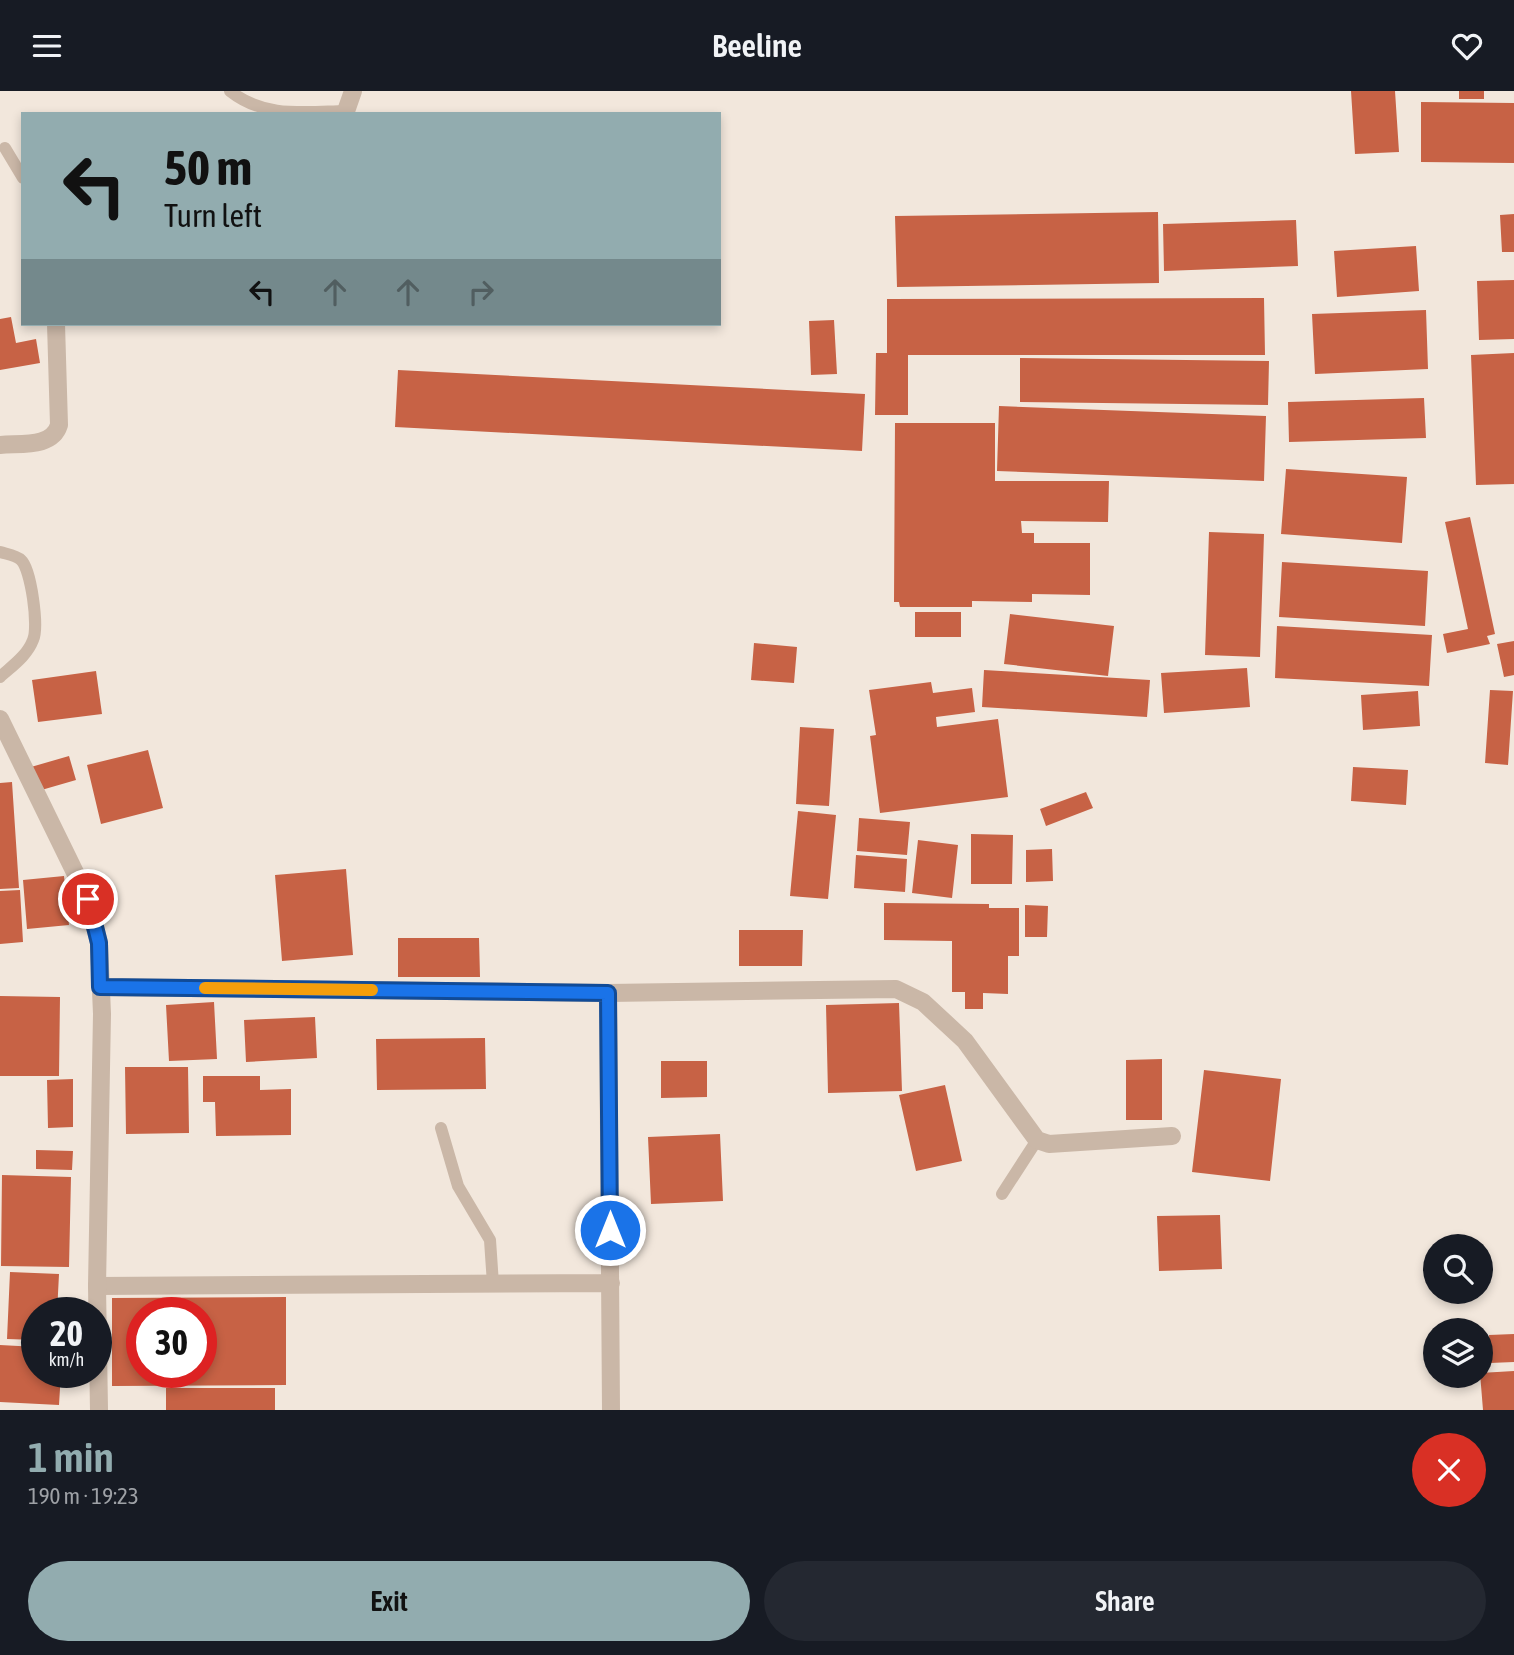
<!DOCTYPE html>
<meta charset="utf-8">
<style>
body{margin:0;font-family:"Asap Condensed",sans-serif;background:#242831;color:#f1f3f6;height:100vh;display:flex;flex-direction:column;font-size:26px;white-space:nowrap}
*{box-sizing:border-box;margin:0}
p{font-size:23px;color:#9ea1a6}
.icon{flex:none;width:38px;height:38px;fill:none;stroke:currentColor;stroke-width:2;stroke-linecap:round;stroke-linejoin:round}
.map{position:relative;height:1319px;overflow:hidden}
.sheet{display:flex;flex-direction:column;background:#171b24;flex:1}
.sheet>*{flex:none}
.top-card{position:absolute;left:21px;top:21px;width:700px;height:214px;border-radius:0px;box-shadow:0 4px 10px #0003;background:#92acaf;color:#111;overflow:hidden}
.fabs{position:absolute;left:1423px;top:1143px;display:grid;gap:14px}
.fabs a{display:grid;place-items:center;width:70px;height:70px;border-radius:50%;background:#171b24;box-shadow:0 4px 10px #0003;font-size:35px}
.speed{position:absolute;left:21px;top:1206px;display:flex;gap:14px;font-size:35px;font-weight:700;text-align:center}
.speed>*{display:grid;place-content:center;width:91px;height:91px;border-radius:50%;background:#171b24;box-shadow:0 4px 10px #0003;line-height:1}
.speed small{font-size:18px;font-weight:400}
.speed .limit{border:10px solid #d22;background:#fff;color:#111}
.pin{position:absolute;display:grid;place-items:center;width:60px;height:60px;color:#fff;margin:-30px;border:4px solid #fff;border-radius:50%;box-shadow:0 2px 7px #0007}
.me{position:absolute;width:77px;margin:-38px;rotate:0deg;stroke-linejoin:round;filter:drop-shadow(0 0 5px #0008)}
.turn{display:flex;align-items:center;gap:24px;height:147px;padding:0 28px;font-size:32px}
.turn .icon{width:91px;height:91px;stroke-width:2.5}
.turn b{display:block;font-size:49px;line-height:60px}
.lanes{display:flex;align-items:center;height:66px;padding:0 28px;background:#0003;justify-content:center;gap:35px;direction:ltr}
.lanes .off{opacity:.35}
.round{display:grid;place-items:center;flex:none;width:74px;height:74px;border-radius:37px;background:#242831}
.headline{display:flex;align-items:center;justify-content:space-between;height:119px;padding:0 28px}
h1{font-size:42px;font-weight:600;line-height:52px;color:#92acaf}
.primary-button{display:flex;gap:14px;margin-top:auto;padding:14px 28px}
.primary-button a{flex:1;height:80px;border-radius:42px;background:#92acaf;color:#111;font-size:28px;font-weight:600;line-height:80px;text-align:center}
.primary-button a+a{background:#242831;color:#f1f3f6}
header{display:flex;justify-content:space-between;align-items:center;height:91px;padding:0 28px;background:#171b24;font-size:32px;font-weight:600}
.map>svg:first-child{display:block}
</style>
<header><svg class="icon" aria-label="menu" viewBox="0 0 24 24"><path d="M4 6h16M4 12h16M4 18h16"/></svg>Beeline<svg class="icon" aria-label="heart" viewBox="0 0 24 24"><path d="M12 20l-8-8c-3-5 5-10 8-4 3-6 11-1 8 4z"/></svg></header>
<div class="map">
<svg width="1514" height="1319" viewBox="0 0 1514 1319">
<rect width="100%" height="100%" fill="#f2e7dc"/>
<path fill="#c76245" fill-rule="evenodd" d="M1351 0H1395L1399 61 1355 63Z
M1459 0H1484V8H1459Z
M1421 11 1514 12V72L1421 71Z
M1158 121 1159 192 897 196 895 125Z
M1514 123V161H1502L1500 124Z
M1296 129 1298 175 1164 180 1163 133Z
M1416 155 1419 200 1337 206 1334 160Z
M1514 189V248L1479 249 1477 190Z
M1264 207 1265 264H908V324H875L876 262H887V208Z
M1426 219 1428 278 1315 283 1312 223Z
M11 226 16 252 36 248 40 272 0 279V228Z
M834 229 837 283 811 284 809 230Z
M1514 262V393L1476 394 1471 264Z
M1020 267 1269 270 1268 314 1020 311Z
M398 279 865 303 862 360 395 336Z
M1424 307 1426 347 1289 351 1288 311Z
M999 315 1266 325 1264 390 997 380Z
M895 332H995V390H1109L1108 431 1021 430 1022 442H1034V452H1090V504L1032 503V511L972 510V516H900L899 511H894Z
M1286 378 1407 386 1402 452 1281 443Z
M1470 426 1495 543 1487 545 1490 553 1447 562 1443 543 1468 538 1445 431Z
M1209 441 1264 443 1260 566 1205 564Z
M1282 471 1428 480 1425 535 1279 526Z
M915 521H961V546H915Z
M1010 523 1114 535 1108 585 1004 573Z
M1277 535 1432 544 1429 595 1275 587Z
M1514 550V584L1504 586 1497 553Z
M754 552 797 556 794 592 751 589Z
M1247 577 1250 616 1164 622 1161 582Z
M984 579 1150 589 1147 626 982 616Z
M96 580 102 623 38 631 32 589Z
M931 591 933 602 972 597 975 621 936 626 937 636 998 628 1008 706 880 722 870 645 876 644 869 599Z
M1490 599 1513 600 1508 674 1485 672Z
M1418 600 1420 635 1363 639 1361 604Z
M800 636 834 638 829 715 796 713Z
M148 659 163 717 101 733 87 674Z
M69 665 76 689 38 700 31 676Z
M1353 676 1408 679 1406 714 1351 710Z
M12 691 19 797 0 798V692Z
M1086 701 1093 717 1046 735 1040 718Z
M798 720 836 724 828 808 790 805Z
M859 727 910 731 907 764 857 760Z
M971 743 1013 744 1012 793H971Z
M918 749 958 754 952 807 912 802Z
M1052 758 1053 790 1026 791V759Z
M856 764 907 768 905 801 854 797Z
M346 778 353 864 282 870 275 784Z
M64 785 69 834 27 838 23 789Z
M20 799 23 851 0 853V800Z
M884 812 989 813V817H1019V865H1008V903L983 902V918H965V901H952V850L884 849Z
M1025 814 1048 815 1047 846H1025Z
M739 839H803L802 875H739Z
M398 847H479L480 886H398Z
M0 905 60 906 59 985H0Z
M214 911 217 968 169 970 166 914Z
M899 912 902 1000 828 1002 826 914Z
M315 926 317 967 246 971 244 929Z
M485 947 486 998 377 999 376 948Z
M1162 968V1029H1126V969Z
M661 970H707V1006L661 1007Z
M125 976H188L189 1042 126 1043Z
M1204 979 1281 988 1270 1090 1192 1081Z
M203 985H260V999L291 998V1044L216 1045 215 1011H203Z
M73 988V1036L48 1037 47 989Z
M945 994 962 1070 916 1080 899 1004Z
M720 1043 723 1110 651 1113 648 1046Z
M36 1059 73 1060 72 1079 36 1078Z
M2 1084 71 1086 69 1176 1 1175Z
M1220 1124 1222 1178 1159 1180 1157 1125Z
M10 1181 59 1183 57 1222H37V1249L7 1248Z
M286 1206V1294L112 1295V1207ZM142 1222H201V1281H142Z
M1514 1243V1271L1490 1272 1489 1244Z
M0 1254 37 1256V1281H61L59 1314 0 1311Z
M1514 1280V1319H1483L1480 1282Z
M166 1297H275V1319H166Z"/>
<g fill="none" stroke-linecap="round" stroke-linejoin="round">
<path stroke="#cab7a7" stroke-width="12" d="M230 0C264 27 303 21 345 20
M5 57 23 87
M0 461C6 463 16 464 21 469 31 478 39 536 33 549 27 565 12 575 0 586
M441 1037 458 1095 490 1149 493 1193
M1002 1103 1037 1049"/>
<path stroke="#cab7a7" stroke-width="18" d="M345 23 353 0
M0 354C21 352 52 357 59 334L56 233
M100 896 608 902 896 898 923 911 965 950 1037 1049 1049 1053 1172 1045
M608 902 611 1319
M97 1195 611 1192"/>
<path stroke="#cab7a7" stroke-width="18" d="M0 628 88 808 99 852 102 923 97 1195 99 1319"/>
</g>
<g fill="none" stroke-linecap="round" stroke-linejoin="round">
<defs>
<path id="route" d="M88 808 99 852 100 896 608 902 610 1139"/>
</defs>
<use href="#route" stroke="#114b97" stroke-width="18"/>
<use href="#route" stroke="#1a73e8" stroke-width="12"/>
<path stroke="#f59e0b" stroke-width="12" d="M205 897 372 899"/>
</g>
</svg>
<div class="fabs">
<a><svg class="icon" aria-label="search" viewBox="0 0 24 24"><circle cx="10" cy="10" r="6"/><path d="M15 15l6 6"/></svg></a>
<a><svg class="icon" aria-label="layers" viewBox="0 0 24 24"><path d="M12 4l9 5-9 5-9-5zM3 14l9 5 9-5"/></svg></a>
</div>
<div class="speed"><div>20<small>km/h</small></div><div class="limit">30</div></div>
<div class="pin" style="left:88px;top:808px;background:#d93025"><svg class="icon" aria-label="arrive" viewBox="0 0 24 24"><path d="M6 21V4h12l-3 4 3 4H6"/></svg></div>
<svg class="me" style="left:610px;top:1139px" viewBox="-20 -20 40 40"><circle r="17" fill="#1a73e8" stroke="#fff" stroke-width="3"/><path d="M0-11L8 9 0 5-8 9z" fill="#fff"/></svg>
<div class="top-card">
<div class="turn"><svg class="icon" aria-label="left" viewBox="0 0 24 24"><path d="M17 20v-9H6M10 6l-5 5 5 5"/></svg><div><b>50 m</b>Turn left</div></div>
<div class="lanes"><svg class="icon" aria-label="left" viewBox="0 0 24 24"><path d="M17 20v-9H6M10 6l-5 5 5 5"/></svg><svg class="icon off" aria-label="ahead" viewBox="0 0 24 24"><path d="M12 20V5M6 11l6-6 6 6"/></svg><svg class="icon off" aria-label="ahead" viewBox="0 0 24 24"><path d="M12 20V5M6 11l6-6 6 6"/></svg><svg class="icon off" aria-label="right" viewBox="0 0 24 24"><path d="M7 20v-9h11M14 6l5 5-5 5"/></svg></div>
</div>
</div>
<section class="sheet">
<div class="headline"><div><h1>1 min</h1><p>190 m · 19:23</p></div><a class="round" style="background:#d93025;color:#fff"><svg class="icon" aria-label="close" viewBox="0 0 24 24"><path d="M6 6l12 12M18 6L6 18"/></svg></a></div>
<div class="primary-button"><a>Exit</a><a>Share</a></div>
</section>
